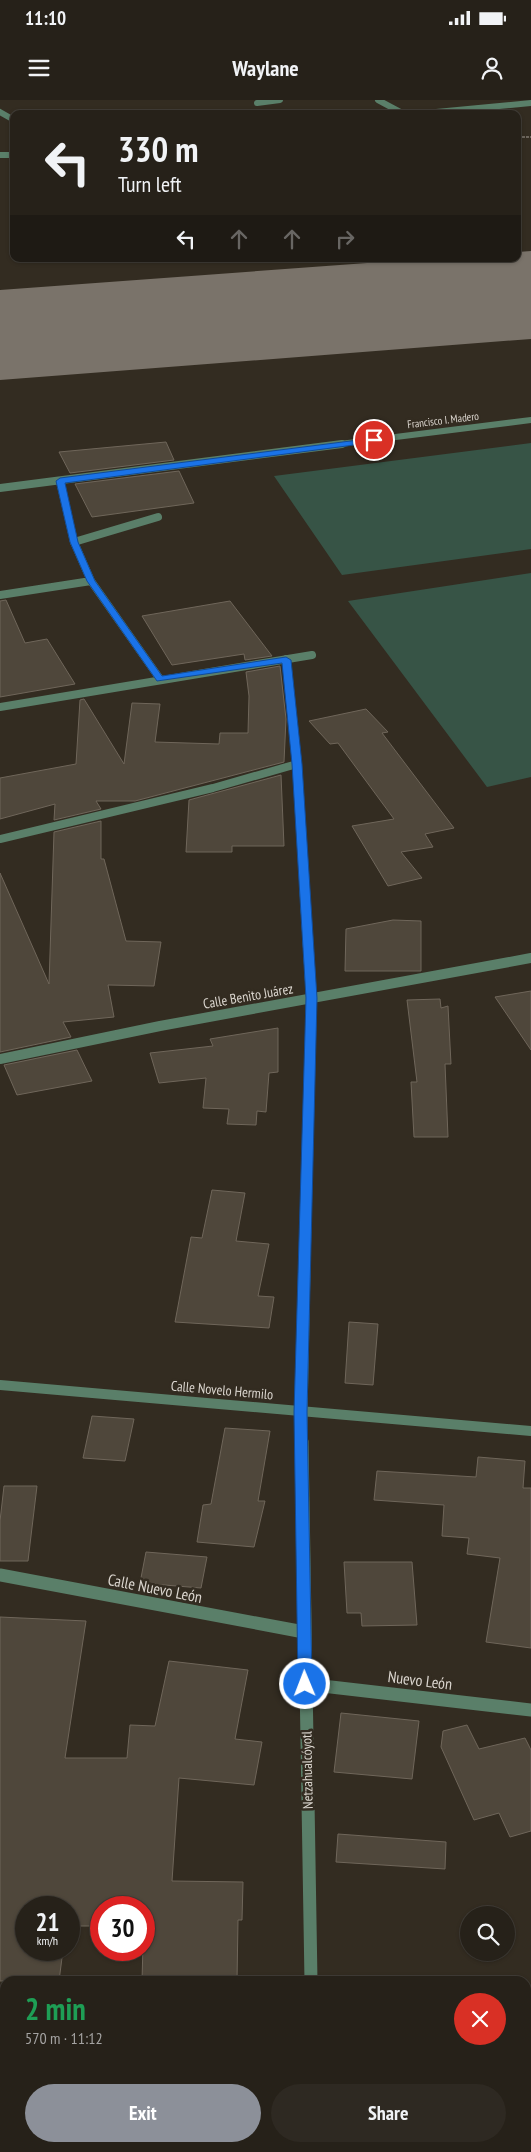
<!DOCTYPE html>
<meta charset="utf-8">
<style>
body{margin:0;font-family:"PT Sans Narrow",sans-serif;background:#2e2922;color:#f1f3f6;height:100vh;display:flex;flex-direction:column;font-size:19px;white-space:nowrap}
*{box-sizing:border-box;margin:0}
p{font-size:16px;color:#a4a3a2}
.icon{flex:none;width:28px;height:28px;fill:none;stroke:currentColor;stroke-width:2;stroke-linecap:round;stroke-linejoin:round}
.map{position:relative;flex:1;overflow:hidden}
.sheet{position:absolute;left:0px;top:1876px;width:531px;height:176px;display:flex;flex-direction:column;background:#262119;border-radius:15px 15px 0 0;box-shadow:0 1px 4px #0004,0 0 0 1px #423e38}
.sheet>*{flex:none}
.hud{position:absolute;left:10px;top:10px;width:511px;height:152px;border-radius:10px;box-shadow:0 1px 4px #0004,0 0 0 1px #423e38;background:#262119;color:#f1f3f6;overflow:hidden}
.fabs{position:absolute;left:460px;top:1806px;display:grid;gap:10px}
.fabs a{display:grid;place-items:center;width:55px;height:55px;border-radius:50%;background:#262119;box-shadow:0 1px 4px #0004,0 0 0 1px #423e38;font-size:25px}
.speed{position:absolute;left:15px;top:1796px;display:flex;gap:10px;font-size:25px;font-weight:700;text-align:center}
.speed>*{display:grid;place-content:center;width:65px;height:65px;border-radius:50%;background:#262119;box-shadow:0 1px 4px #0004,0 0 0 1px #423e38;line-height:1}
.speed small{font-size:12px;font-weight:400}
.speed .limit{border:8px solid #d22;background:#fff;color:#111}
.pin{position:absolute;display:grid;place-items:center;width:42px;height:42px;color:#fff;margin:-21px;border:2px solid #fff;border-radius:50%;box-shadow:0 1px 5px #0007}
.me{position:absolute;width:55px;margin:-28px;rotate:359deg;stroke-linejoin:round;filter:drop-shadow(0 0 4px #0008)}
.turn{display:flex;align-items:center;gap:18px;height:105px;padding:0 25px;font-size:22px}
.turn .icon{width:65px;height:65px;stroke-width:2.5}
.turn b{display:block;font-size:35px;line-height:42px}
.lanes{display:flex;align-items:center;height:48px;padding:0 25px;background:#0003;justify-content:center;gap:25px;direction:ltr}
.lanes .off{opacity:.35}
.round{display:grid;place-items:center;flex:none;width:52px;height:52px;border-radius:26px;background:#2e2922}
.headline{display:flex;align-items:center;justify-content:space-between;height:85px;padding:0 25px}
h1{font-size:30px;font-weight:700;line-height:38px;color:#1e9e55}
.primary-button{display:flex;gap:10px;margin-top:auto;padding:10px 25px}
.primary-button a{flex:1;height:58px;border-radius:30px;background:#8c9099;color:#fff;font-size:20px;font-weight:700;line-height:58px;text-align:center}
.primary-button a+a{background:#2e2922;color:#f1f3f6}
.status{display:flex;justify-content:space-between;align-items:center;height:35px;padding:0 25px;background:#262119;direction:ltr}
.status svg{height:14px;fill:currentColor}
header{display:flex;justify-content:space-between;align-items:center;height:65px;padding:0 25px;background:#262119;font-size:22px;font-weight:700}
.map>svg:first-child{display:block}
</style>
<div class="status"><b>11:10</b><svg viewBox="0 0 49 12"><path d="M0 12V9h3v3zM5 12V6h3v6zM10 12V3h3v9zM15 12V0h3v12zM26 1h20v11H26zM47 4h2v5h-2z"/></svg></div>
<header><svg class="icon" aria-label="menu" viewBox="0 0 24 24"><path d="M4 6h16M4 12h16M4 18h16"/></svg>Waylane<svg class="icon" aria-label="person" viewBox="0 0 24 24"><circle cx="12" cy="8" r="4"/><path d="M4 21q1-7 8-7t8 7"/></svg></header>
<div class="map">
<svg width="531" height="2052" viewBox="0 0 531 2052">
<rect width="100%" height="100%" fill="#332c21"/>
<path fill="#375446" d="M531 343V449L342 475 274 376Z
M531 473V677L487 687 348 501Z"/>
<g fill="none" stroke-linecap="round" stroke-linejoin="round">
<path fill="#7a736a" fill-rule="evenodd" d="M531 151V239L0 280V190L422 159H518V152Z"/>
</g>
<path fill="#4f473b" stroke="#6f665a" d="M166 342 174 360 70 373 59 352Z
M179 371 194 403 92 417 75 384Z
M6 500 25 543 47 539 75 584 0 597V501Z
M230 501 272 556 245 560 244 554 172 565 142 516Z
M280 566 286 619 284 662 135 701H96L101 709 54 720 55 704 0 719V678L76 664 80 600 84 599 124 664 132 603 160 604 155 642 219 644 220 633H248L249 596 246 572Z
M366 609 388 632 382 633 454 728 425 734 433 747 401 752 422 778 388 786 352 726 394 719 338 643 330 644 309 621Z
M281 675 284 746H232V752H186L189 700Z
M101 721V759H104L126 841 161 842 154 886 108 885 114 917 63 922 71 937 0 952V773L49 884 54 732Z
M393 820 421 821V871H345L346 829Z
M531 891V950L495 897Z
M440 899 441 908 448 906 451 964H445L448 1037H414L411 982H417L407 900Z
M278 928V972L269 973 266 1012 257 1011 256 1025 227 1024 229 1009 203 1008 206 978 159 983 150 953 213 946 210 939Z
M77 950 92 981 17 995 4 965Z
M212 1090 245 1093 236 1141 269 1144 258 1196 274 1197 269 1228 175 1222 191 1137 202 1138Z
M349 1222 378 1224 373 1285 345 1283Z
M92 1316 134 1319 125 1361 83 1358Z
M225 1328 270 1331 258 1401H265L254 1447 197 1442 203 1405 211 1404Z
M478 1357 525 1361 523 1388H531V1548L486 1542 500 1458 467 1454 469 1438 442 1436 444 1405 374 1400 377 1371 476 1377Z
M4 1386H37L28 1461H0V1421Z
M146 1452 207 1457 201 1488 140 1483Z
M344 1462H412L417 1525 362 1526 361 1513H347Z
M0 1517 86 1521 65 1658H127L130 1625 155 1626 169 1561 248 1570 235 1639 262 1642 254 1685 179 1678 172 1781 243 1782 242 1820H238L237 1881H142L144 1808H101V1826H69V1808H26V1850H63L59 1881H0Z
M341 1613 419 1621 412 1679 334 1672Z
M467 1625 479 1649 525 1638 531 1650V1731L510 1737 499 1713 474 1720 441 1647 443 1631Z
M338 1734 446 1742 445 1769 336 1762Z"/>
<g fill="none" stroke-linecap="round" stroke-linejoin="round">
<path stroke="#6c655c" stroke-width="2" stroke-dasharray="3 1" stroke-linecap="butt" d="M518 37H531"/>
<path stroke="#5a7f69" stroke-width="8" d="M74 442 158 417"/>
<path stroke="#5a7f69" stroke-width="6" d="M378 0 404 14
M257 3 280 0
M0 12 14 20
M415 14 531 3
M0 55H14
M332 345 531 320"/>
<path stroke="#5a7f69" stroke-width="8" d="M60 381 74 442 91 481 160 579
M0 388 342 344
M0 495 91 481
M286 559 297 664 304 784
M0 607 312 555
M0 739 213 688 297 664"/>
<path stroke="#5a7f69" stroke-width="10" d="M0 959 160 926 531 858
M0 1285 531 1331
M302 1342 311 898 304 783"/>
<path stroke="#5a7f69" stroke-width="13" d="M302 1341 311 1881
M0 1475 304 1532
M305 1584 531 1610
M315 2048V2052"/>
</g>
<path fill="#1a73e8" stroke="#114b97" d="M374 338 378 340 377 342 65 383 78 442 95 481 162 576 286 557 291 560 302 664 317 898 307 1312 312 1584 310 1587H300L298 1584 294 1312 306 898 292 664 282 563 157 581 87 481 70 442 56 381 60 378Z"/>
<g text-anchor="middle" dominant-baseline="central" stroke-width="5" stroke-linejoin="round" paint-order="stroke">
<g font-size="11" fill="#dbd6cf" stroke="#332c21">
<text transform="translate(443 320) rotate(-7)">Francisco I. Madero</text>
</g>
<g font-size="14" fill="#dbd6cf" stroke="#332c21">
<text transform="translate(248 896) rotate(-10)">Calle Benito Juárez</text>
<text transform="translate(222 1290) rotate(5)">Calle Novelo Hermilo</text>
<text transform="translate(307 1670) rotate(-91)">Netzahualcóyotl</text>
</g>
<g font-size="16" fill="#dbd6cf" stroke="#332c21">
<text transform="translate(155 1488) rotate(11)">Calle Nuevo León</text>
<text transform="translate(420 1580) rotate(7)">Nuevo León</text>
</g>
</g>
</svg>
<div class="fabs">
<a><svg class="icon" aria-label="search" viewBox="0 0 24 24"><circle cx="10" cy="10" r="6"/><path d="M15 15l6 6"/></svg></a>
</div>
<div class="speed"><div>21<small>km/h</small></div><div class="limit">30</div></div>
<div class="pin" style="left:374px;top:340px;background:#d93025"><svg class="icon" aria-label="arrive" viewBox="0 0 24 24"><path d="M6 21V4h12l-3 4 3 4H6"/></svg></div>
<svg class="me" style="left:305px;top:1584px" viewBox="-20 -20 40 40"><circle r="17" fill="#1a73e8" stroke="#fff" stroke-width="3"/><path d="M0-11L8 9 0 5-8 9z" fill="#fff"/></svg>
<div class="hud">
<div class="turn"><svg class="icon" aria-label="left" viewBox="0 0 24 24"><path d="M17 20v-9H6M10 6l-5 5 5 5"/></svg><div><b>330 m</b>Turn left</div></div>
<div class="lanes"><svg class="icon" aria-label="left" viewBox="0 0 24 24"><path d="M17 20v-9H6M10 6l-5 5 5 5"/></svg><svg class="icon off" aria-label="ahead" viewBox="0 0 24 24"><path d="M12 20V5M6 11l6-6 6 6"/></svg><svg class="icon off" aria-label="ahead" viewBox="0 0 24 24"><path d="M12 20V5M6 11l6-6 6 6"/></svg><svg class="icon off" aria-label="right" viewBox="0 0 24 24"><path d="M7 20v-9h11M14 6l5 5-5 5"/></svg></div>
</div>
<section class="sheet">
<div class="headline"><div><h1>2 min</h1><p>570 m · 11:12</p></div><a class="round" style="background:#d93025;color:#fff"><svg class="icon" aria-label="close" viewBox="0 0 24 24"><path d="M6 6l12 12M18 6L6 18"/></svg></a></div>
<div class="primary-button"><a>Exit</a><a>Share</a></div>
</section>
</div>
